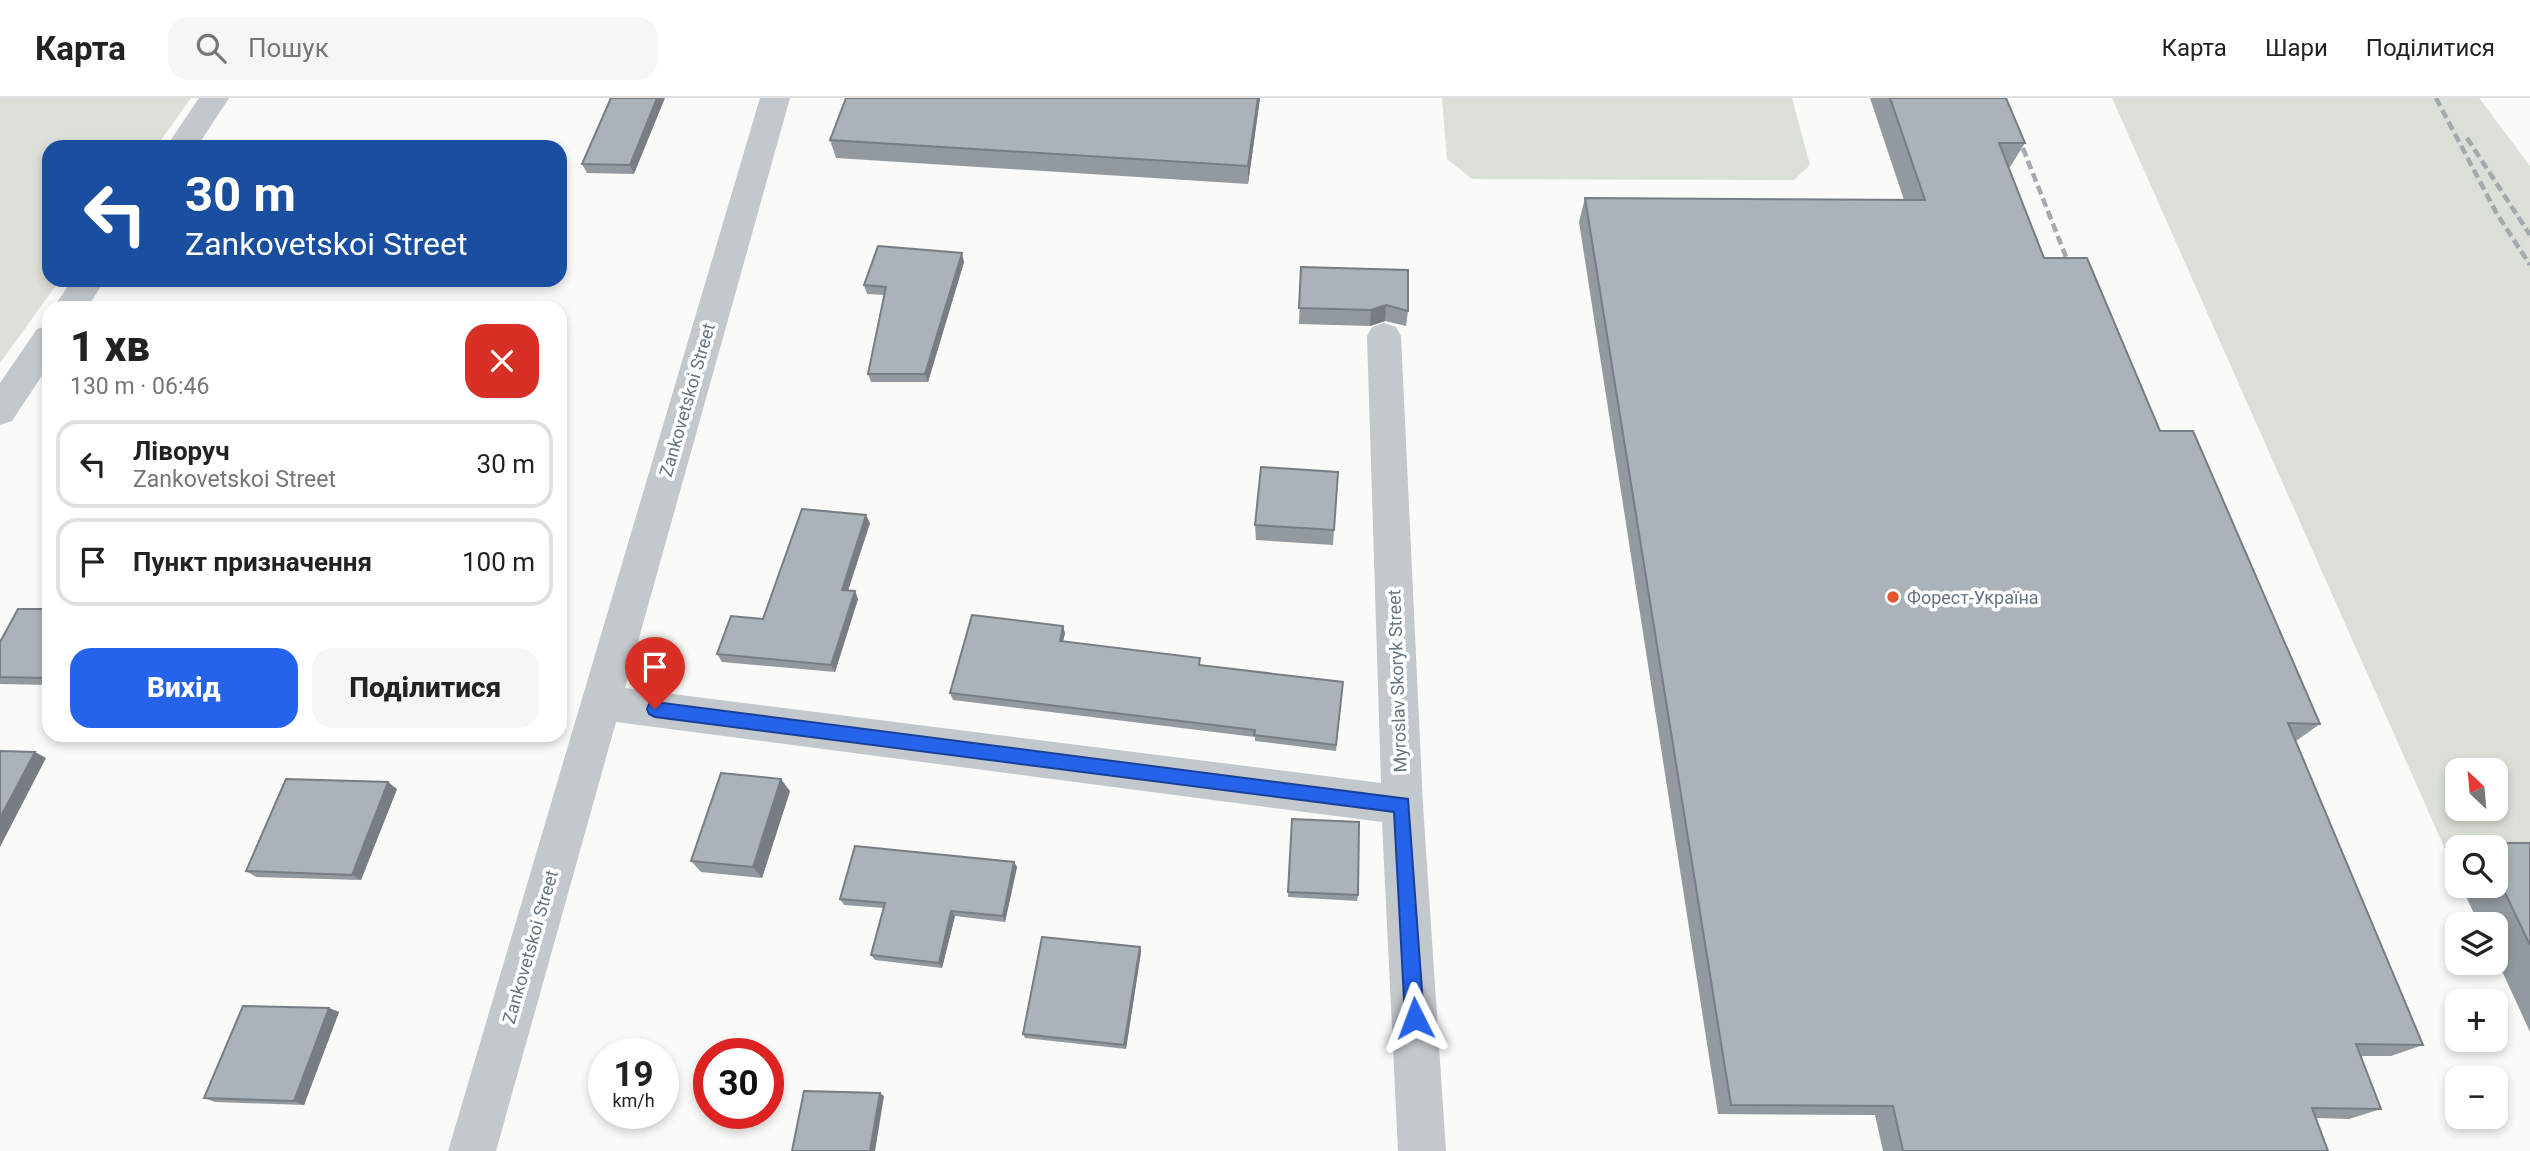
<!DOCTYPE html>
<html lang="uk">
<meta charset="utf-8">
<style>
body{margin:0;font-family:Roboto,sans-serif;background:#f6f6f6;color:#222;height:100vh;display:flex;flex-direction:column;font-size:26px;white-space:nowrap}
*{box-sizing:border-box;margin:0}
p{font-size:23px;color:#767676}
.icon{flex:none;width:38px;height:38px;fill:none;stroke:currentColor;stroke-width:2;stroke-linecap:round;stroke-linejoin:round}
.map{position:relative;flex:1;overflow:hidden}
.sheet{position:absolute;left:42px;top:203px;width:525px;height:441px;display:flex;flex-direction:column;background:#fff;border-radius:21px;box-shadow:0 4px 10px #0003}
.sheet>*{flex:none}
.guide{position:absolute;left:42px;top:42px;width:525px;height:147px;border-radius:21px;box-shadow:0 4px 10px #0003;background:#1a4fa0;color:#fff;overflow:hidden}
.needle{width:46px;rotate:334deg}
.controls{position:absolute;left:2445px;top:660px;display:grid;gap:14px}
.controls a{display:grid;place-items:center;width:63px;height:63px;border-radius:14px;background:#fff;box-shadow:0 4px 10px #0003;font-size:35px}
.speed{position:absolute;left:588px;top:940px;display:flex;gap:14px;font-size:35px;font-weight:700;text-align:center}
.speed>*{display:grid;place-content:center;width:91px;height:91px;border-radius:50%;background:#fff;box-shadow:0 4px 10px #0003;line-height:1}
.speed small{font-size:18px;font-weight:400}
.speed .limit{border:10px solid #d22;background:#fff;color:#111}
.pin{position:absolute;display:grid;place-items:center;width:60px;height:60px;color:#fff;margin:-72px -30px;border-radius:50% 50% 50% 0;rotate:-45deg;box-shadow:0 0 7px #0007}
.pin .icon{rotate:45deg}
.me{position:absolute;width:77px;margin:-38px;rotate:357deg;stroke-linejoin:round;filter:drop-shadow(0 0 5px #0008)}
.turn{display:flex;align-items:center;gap:24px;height:147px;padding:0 28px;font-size:32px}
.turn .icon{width:91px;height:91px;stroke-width:2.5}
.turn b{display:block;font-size:49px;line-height:60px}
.round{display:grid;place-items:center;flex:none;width:74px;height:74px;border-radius:21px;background:#f6f6f6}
.overview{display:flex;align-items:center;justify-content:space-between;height:119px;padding:0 28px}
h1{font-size:42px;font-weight:800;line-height:52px}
.button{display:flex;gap:14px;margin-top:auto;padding:14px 28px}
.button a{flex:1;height:80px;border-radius:21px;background:#2563eb;color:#fff;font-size:28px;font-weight:800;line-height:80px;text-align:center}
.button a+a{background:#f6f6f6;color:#222}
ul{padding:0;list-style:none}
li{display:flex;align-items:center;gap:21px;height:88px;margin:0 14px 10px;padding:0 14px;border:4px solid #e0e0e0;border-radius:21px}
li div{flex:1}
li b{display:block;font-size:26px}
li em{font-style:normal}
header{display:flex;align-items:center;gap:42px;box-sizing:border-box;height:98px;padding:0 35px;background:#fff;border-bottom:2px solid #e0e0e0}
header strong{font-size:33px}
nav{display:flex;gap:38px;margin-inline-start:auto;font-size:24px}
.search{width:490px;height:63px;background:#f6f6f6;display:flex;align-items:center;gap:18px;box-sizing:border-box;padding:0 24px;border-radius:21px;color:#767676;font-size:26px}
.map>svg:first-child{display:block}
</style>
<header>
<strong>Карта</strong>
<div class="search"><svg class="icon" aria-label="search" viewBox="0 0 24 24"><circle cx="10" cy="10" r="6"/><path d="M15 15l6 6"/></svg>Пошук</div>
<nav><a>Карта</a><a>Шари</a><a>Поділитися</a></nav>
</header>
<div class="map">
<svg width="2530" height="1053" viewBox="0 0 2530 1053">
<rect width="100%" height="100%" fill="#fafaf8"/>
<path fill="#dadfd7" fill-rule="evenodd" d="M0 0H191L156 49H49V182H60L0 265Z
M1442 0H1792L1810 67 1794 82 1472 81 1447 61Z
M2112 0H2479L2530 68V761L2496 749H2457V760H2449ZM2457 672H2496V710H2457Z"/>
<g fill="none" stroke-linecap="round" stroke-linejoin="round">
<path fill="#c3c8cc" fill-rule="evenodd" d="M199 0H229L197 49H166Z
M760 0H790L625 590 1381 685 1367 238 1372 229 1384 225 1396 229 1401 238 1423 707 1446 1053H1398L1382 724 616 624 496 1053H448Z
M72 182H105L87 210H53Z
M49 227V267L12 323 0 327V285L37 231Z"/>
<path stroke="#a2aab0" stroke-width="4.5" stroke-dasharray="9 4.5" stroke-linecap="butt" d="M2003 0 2074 179
M2436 0 2497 116 2530 167
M2467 40 2530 137"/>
</g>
<path fill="#929a9f" d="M611 0 634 76 587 75 582 66Z
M1260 0 1248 86 836 60 830 42Z
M1870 0H2006L2025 45 2010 69H2008L2044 160 2160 333 2320 626 2296 643 2423 947 2391 958H2360L2381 1011 2349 1021 2316 1020 2328 1053H1883L1875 1017 1718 1016 1579 124 1585 100 1904 102Z
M964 164 928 284H871L868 276 884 197 867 196 864 187Z
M1301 169 1408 213 1406 228 1385 223 1370 228 1299 226Z
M1338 374 1333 447 1256 442 1255 427Z
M870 425 848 492 858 501 835 574 722 564 717 556 763 521Z
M49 511V587L0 586V544Z
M1065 535 1063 544 1201 568 1343 584 1336 653 1255 643V639L953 602 950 595Z
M397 691 361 782 256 779 246 773Z
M790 693 762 780 701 774 691 763Z
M1292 721 1358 797 1357 803 1288 799Z
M2480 745H2530V934L2496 860V826H2479L2461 788H2496V749H2472Z
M2457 756V778L2449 760Z
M1014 764 1017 769 1005 824 955 818 942 870 875 862 871 857 884 810 844 807 840 801Z
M1140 849 1141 854 1126 951 1025 940 1023 936Z
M329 910 339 914 304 1007 215 1004 204 1000Z"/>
<path fill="#777d82" d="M657 0H665L634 76 630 67Z
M1258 0H1260L1248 86V68Z
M962 155 964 164 928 284 925 276Z
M1386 207 1385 223 1370 228 1371 212Z
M866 417 870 425 846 499 842 492Z
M855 493 858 501 835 574 831 567Z
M1063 528 1065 535 1061 551 1060 543Z
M35 654 46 660 0 749V720Z
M781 681 790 693 762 780 753 769Z
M388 684 397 691 361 782 352 777Z
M1014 764 1017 769 1005 824 1003 818Z
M951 813 955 818 942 870 939 865Z
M1140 849 1141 854 1126 951 1124 947Z
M329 910 339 914 304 1007 294 1003Z
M880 995 884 998 875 1053H870Z"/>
<path fill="#aab3b9" stroke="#777d82" stroke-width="2" d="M611 0H657L630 67 582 66Z
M846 0H1258L1248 68 830 42Z
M1890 0H2006L2025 45H1999L2044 160H2087L2160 333H2193L2320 626 2288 625 2423 947 2356 946 2381 1011 2312 1010 2328 1053H1903L1893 1008 1731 1007 1585 100 1925 102Z
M878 148 962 155 925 276H868L886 189 864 187Z
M1301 169 1408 172V213L1386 207 1371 212 1299 210Z
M1261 369 1338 374 1334 432 1255 427Z
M802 411 866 417 842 492 855 493 831 567 717 556 731 518 763 521Z
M18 511H49V580L0 579V544Z
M972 517 1063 528 1060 543 1200 560 1199 567 1343 584 1336 647 1254 637 1255 632 950 595Z
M0 653 35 654 0 720Z
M721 675 781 681 753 769 691 763Z
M286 681 388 684 352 777 246 773Z
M1292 721 1359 724 1358 797 1288 794Z
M2480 745H2530V847L2496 776V749H2483Z
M855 748 1014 764 1003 818 951 813 939 865 871 857 885 805 840 801Z
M1042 839 1140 849 1124 947 1023 936Z
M243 908 329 910 294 1003 204 1000Z
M804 993 880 995 870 1053H792Z"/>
<path fill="#2563eb" stroke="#184099" stroke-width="2" d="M655 604 1408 701 1424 920 1421 926 1415 929 1408 926 1405 920 1394 714 655 619 649 616 647 611 649 606Z"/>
<circle fill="#e4572e" stroke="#fff" stroke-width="2.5" cx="1893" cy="499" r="7"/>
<g text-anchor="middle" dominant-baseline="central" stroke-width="7" stroke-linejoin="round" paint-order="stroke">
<g font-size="18" fill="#657683" stroke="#fff">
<text transform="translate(687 302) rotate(-74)">Zankovetskoi Street</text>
<text transform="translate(1397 583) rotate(-92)">Myroslav Skoryk Street</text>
<text transform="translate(530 849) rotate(-74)">Zankovetskoi Street</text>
</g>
<g font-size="18" fill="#657683" stroke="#fff" text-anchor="start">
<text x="1907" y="499">Форест-Україна</text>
</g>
</g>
</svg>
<div class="controls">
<a><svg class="needle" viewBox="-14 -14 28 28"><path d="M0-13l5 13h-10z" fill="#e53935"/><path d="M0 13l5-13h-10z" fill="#767676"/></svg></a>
<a><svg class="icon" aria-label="search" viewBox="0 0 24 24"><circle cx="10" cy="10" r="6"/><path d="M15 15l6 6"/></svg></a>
<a><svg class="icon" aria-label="layers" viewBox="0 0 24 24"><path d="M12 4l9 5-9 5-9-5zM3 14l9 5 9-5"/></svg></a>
<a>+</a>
<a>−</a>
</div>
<div class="speed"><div>19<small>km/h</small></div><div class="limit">30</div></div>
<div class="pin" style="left:655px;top:611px;background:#d93025"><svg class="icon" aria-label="arrive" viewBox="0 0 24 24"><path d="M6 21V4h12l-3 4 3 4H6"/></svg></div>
<svg class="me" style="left:1415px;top:920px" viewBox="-20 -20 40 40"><path d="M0-17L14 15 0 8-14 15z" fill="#2563eb" stroke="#fff" stroke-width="4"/></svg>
<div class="guide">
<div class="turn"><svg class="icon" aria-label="left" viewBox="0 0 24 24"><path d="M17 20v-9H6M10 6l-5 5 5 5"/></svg><div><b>30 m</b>Zankovetskoi Street</div></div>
</div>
<section class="sheet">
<div class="overview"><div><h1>1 хв</h1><p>130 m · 06:46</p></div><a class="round" style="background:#d93025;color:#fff"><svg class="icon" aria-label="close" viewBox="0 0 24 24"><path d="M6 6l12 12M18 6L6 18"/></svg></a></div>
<ul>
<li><svg class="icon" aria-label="left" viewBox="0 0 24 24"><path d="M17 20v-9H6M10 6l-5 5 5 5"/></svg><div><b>Ліворуч</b><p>Zankovetskoi Street</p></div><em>30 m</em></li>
<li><svg class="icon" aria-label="arrive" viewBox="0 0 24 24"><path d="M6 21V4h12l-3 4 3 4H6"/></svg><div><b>Пункт призначення</b></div><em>100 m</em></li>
</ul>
<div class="button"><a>Вихід</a><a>Поділитися</a></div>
</section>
</div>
